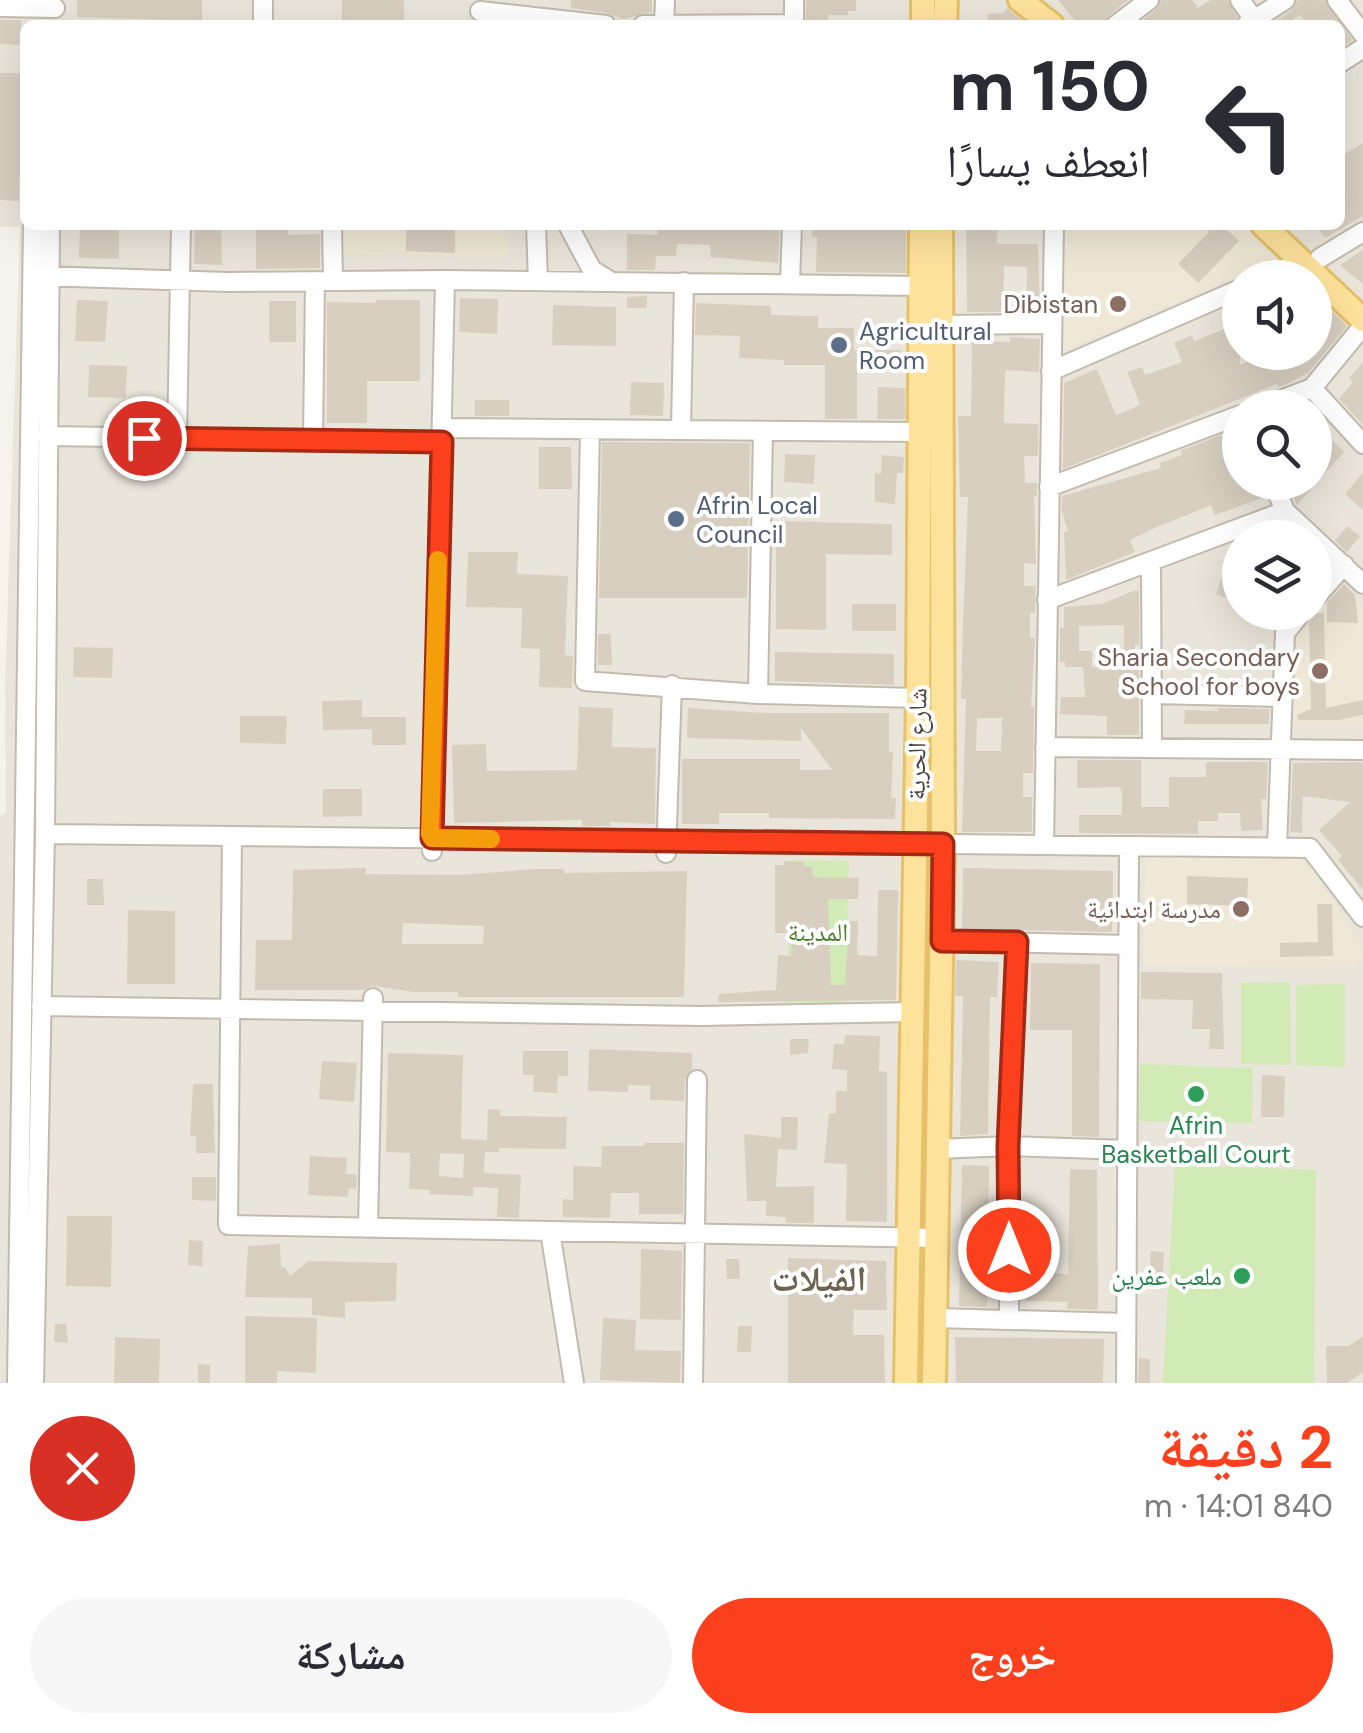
<!DOCTYPE html>
<html lang="ar">
<meta charset="utf-8">
<style>
body{margin:0;font-family:"DM Sans","Noto Naskh Arabic",sans-serif;background:#f7f7f7;color:#2b2b33;direction:rtl;height:100vh;display:flex;flex-direction:column;font-size:38px;white-space:nowrap}
*{box-sizing:border-box;margin:0}
p{font-size:32px;color:#7c7c81}
.icon{flex:none;width:55px;height:55px;fill:none;stroke:currentColor;stroke-width:2;stroke-linecap:round;stroke-linejoin:round}
.map{position:relative;height:1383px;overflow:hidden;direction:ltr}
.drawer{display:flex;flex-direction:column;background:#fff;flex:1}
.drawer>*{flex:none}
.banner{position:absolute;left:20px;top:20px;width:1325px;height:210px;border-radius:15px;box-shadow:0 10px 40px #0002;direction:rtl;background:#fff;color:#2b2b33;overflow:hidden}
.controls{position:absolute;left:1222px;top:260px;display:grid;gap:20px}
.controls a{display:grid;place-items:center;width:110px;height:110px;border-radius:50%;background:#fff;box-shadow:0 10px 40px #0002;font-size:50px}
.pin{position:absolute;display:grid;place-items:center;width:85px;height:85px;color:#fff;margin:-42px;border:5px solid #fff;border-radius:50%;box-shadow:0 2px 10px #0007}
.me{position:absolute;width:110px;margin:-55px;rotate:0deg;stroke-linejoin:round;filter:drop-shadow(0 0 8px #0008)}
.turn{display:flex;align-items:center;gap:35px;height:210px;padding:0 30px;font-size:45px}
.turn .icon{width:130px;height:130px;stroke-width:2.5}
.turn b{display:block;font-size:70px;line-height:85px}
.round{display:grid;place-items:center;flex:none;width:105px;height:105px;border-radius:52px;background:#f7f7f7}
.headline{display:flex;align-items:center;justify-content:space-between;height:170px;padding:0 30px}
h1{font-size:60px;font-weight:700;line-height:75px;color:#fc3f1d}
.button{display:flex;gap:20px;margin-top:auto;padding:20px 30px}
.button a{flex:1;height:115px;border-radius:60px;background:#fc3f1d;color:#fff;font-size:40px;font-weight:700;line-height:115px;text-align:center}
.button a+a{background:#f7f7f7;color:#2b2b33}
.map>svg:first-child{display:block}
</style>
<div class="map">
<svg width="1363" height="1383" viewBox="0 0 1363 1383">
<rect width="100%" height="100%" fill="#f6f3ec"/>
<path fill="#eae5da" fill-rule="evenodd" d="M0 0H1363V1383H0V816L6 813 5 691 20 227H0ZM25 25H1340V225H25ZM1240 278H1315V352H1240ZM1240 408H1315V482H1240ZM1240 538H1315V612H1240Z"/>
<path fill="#efe8d6" d="M334 225H510L509 257 333 254Z
M1064 225H1247L1282 258 1064 350Z
M1327 566 1363 607V727H1277L1278 616 1282 613 1315 612V578Z
M1297 857 1313 871 1363 947V961L1356 967 1143 965 1145 858Z"/>
<path fill="#d2eab5" d="M791 860 849 861 845 1004 786 1002Z
M1290 982 1291 1065 1241 1064V983Z
M1345 984V1067L1296 1065V985Z
M1140 1064 1253 1068 1252 1123 1138 1121Z
M1175 1165 1316 1170 1314 1383H1163Z"/>
<path fill="#d8cfc1" fill-rule="evenodd" d="M77 0H202V25H174L173 20 77 17Z
M342 0H404V25H342Z
M571 0H652V12L623 19 607 13 571 8Z
M806 0H856V11H848V15H828V22L821 21V25H806Z
M1058 0H1128L1108 16 1104 25H1079Z
M1161 0H1192L1198 8 1211 0H1228L1237 17 1231 25H1137L1157 9Z
M1297 0H1325L1352 40 1340 48V25H1308L1300 15 1285 25H1270L1292 10Z
M1008 8 1011 12 1028 25H988L987 14 1003 13Z
M0 20H21V45L0 44Z
M0 73H25V168H20L19 201 0 200Z
M1363 143V216L1325 238 1316 225H1343L1340 221V157Z
M195 225H221L222 265 194 264Z
M406 225H455V253L406 251Z
M679 225H780L778 263 710 257 711 245 677 244 676 256H656L655 270H627V234L657 235 658 228 679 229Z
M812 225H906V273L816 272 817 237H812Z
M966 225H998L997 243 1000 244H1038L1040 312H1027V267L1004 266 1003 312H967Z
M1202 225H1222L1239 241 1198 283 1178 264 1209 232Z
M80 226 119 227V259L79 258Z
M256 226H288V235L320 234V268L256 269Z
M1363 250V284L1340 265Z
M1315 295 1347 326 1308 373 1289 383 1279 387 1277 384 1063 469 1064 383 1097 369 1116 415 1140 405 1127 372 1142 367 1145 375 1182 362 1174 343 1192 335 1194 341 1240 323V365L1254 359 1257 367 1283 352H1315Z
M647 296V308H627V297Z
M460 298 498 299 497 334 459 332Z
M77 300 108 301 105 342 75 341Z
M376 300H420V381H367V423H327V302L376 303Z
M269 301H296V342H269Z
M696 303 771 306V315L818 316V328H854V350H901V365H857V419H825V365H784V360L739 358 740 336 695 335Z
M553 305 616 307V346L552 345Z
M1010 337 1040 339 1039 372 1005 370 1004 423 1038 424V456H1024L1025 483H1037V496H1034L1036 564 1024 563V586H1036L1035 613H1030V638H1035L1031 707H1034L1033 773H1023V797H1032V832H962L966 699H961L963 623 968 497H960L958 416H971L972 341 1010 342ZM977 718H1002L1001 751H976Z
M1363 362V425L1339 399 1353 382 1349 378Z
M89 365 127 366 126 398 88 397Z
M631 382 664 383 663 416 630 415Z
M878 387 905 388V419H877Z
M475 400H509V416H475Z
M129 405H165V425H129Z
M1315 422 1344 452 1297 505 1287 482H1315Z
M1240 431V482H1258L1264 497 1215 515 1211 505 1155 528 1130 540 1135 552 1066 580 1064 532H1068L1062 511V496L1161 468 1160 463 1182 455 1180 451 1221 435 1223 440Z
M602 442 750 443 747 598H599Z
M539 447H571L572 489H539Z
M785 454 815 455 814 484 784 482Z
M882 455 904 457 903 473H897L895 504 875 502V473L881 474Z
M1363 473V510L1345 494Z
M776 521 892 524V555L826 554V630L776 629Z
M1347 526 1360 536 1347 552 1335 541Z
M468 552H518L517 574 568 576 565 655 573 656 572 688 539 687 540 649 521 648 522 608 466 607Z
M1227 563 1237 567 1226 598 1216 594Z
M1344 584 1355 595 1358 623 1327 622V603Z
M1133 591H1139V645H1135V668H1139V735H1107V716L1060 714 1061 697H1085L1083 667 1124 668V625L1079 626V651H1092V667H1065V662H1060V628H1064V607L1102 604Z
M852 604H896V631H852Z
M1324 613 1326 708 1363 700V715L1339 720H1298L1297 715 1311 709 1309 623 1314 614Z
M598 634H611L612 665H598Z
M74 647 113 648 112 678 73 677Z
M775 652 894 654V685L775 681Z
M362 700V717H406V745H372V729L323 730 322 701Z
M579 707 613 708 612 747 656 748 655 824 610 822V826H582V820L454 823 452 745 486 744 487 771 577 770Z
M688 708 764 713H889V752H893L891 798H896L895 819 769 818V813H719V824H682V759H800V770H832L801 728V741L687 738Z
M1218 708 1269 709V724H1184L1185 710 1218 711Z
M240 716H287L286 744 240 743Z
M1077 760H1141V807H1169V777H1206V762H1268L1266 799H1261L1263 830 1241 831 1240 813H1218V821H1198V834L1079 833V815H1122V794L1120 787 1077 788Z
M1361 762 1363 765V890L1338 860 1342 856 1319 830 1350 802 1303 796 1302 833 1290 832 1293 763Z
M323 789H362V816L323 817Z
M784 861 805 862V866H812L813 877 859 878 858 899H828L831 985H845L849 921H858L857 955 877 956 878 890H898L896 1000 718 1002 719 994 776 990 778 955 791 956V933H775V865H784Z
M366 868V874L460 875 534 869H564V873L687 871 684 997H458V992H414L372 986 364 990H255L256 940H292L293 870ZM403 923 484 926 483 944H402Z
M963 868 1113 871 1112 932 962 929Z
M1187 876 1248 878 1247 906 1187 904Z
M87 879H103L104 905H87Z
M1317 904H1332L1333 956 1280 957V943L1318 942Z
M128 910 175 911V984H127Z
M956 960 999 962 997 997H990L988 1134 960 1136 963 996H955Z
M1031 963 1100 964 1099 1137 1072 1136V1030H1030Z
M1141 972 1222 973 1224 1049H1209L1210 1029H1192L1193 1000 1141 999Z
M845 1035 880 1036 879 1071 887 1072V1222L846 1221 847 1164 824 1163 829 1113H836V1091H847V1070L832 1069 834 1044H844Z
M790 1039H809L808 1053 790 1055Z
M589 1049 692 1053V1069L685 1079 684 1101 650 1100V1086L628 1085V1092L588 1091Z
M523 1051H568V1076H558L557 1093 533 1092 534 1075H523Z
M388 1053 463 1055 461 1139 487 1140 488 1109 501 1110 500 1116 567 1117 566 1149 499 1148V1152H485L484 1173 521 1175 519 1218 497 1217 498 1188 473 1187V1196L430 1194V1190L409 1189 410 1153 386 1152ZM440 1153 464 1154 463 1178 439 1176Z
M322 1061 357 1063 354 1102 319 1099Z
M1262 1075 1285 1076 1284 1117H1261Z
M193 1084H213L215 1153H196V1136H190Z
M781 1117H798L797 1150 778 1149 776 1187 814 1186V1223H786V1217L766 1216V1201H747L744 1134 781 1138Z
M644 1143H684L683 1214H639V1193H611L610 1218 563 1217V1199L573 1200V1166L601 1167 602 1146H644Z
M310 1156 347 1158 346 1174 357 1175 356 1189 349 1188 348 1197 308 1195Z
M962 1165 989 1166 987 1307 959 1306Z
M1070 1169 1097 1170 1098 1310 1067 1309 1068 1302 1026 1301V1273H1032L1033 1246 1048 1247 1047 1273 1068 1274Z
M192 1177H216V1201L192 1200Z
M67 1216H112L111 1287 66 1286Z
M189 1240 203 1241 202 1266 188 1265Z
M280 1244 281 1267H285L290 1276 308 1261 397 1263 396 1301 345 1302V1318L312 1315V1298L245 1297 248 1246Z
M641 1249 682 1251 681 1320 640 1319Z
M1151 1251 1164 1252 1162 1286 1148 1285Z
M788 1258 886 1261 887 1310H854L853 1335H884L885 1383H788Z
M726 1259H739L740 1279H727Z
M245 1316 317 1318 316 1373 277 1371V1383H245Z
M603 1318 636 1320 635 1350 681 1351 680 1383 600 1380Z
M55 1324H66L68 1343 54 1342Z
M738 1326H752L751 1352H737Z
M1363 1336V1372L1347 1383H1327L1326 1346H1349Z
M115 1337 160 1339 159 1383H114Z
M955 1337 1104 1339 1103 1383H956Z
M1139 1358 1150 1359V1383H1138Z
M198 1364 210 1365V1383H198Z"/>
<g fill="none" stroke-linecap="round" stroke-linejoin="round">
<defs>
<path id="minor" d="M263 0V25
M1240 0 1258 25
M1337 0 1363 34
M0 7 55 8
M480 11 606 25
M664 24 665 0
M643 25 794 24
M794 25V0
M1116 25 1149 0
M1246 25 1285 0
M1340 63 1363 48
M332 225 333 281
M536 225 538 281
M568 225 592 270 610 281
M1320 258 1363 232
M41 276 228 282 445 280 920 286
M1266 278 1302 262
M790 283 792 225
M939 325 1052 324
M1051 371 1240 289
M1312 388 1363 444
M1260 408 1312 388 1363 326
M442 428 920 432
M590 429 585 681 758 694 918 698
M681 430 684 282
M47 436 442 442
M177 438 181 225
M313 439 315 282
M1273 482 1285 511 1314 538
M1049 487 1240 415
M1315 539 1363 584
M1151 561 1152 748
M1315 598 1344 565
M1047 600 1285 511
M758 694 763 431
M1152 694 1282 697
M1045 747 1363 750
M45 834 1310 848 1363 917
M232 836 228 1225 936 1238
M1044 845 1054 225
M1277 848 1285 633 1302 612
M432 851 445 280
M666 853 672 685
M942 941 1128 945
M41 1006 701 1016 914 1012
M938 1149 1009 1146 1127 1150
M368 1228 373 998
M550 1231 574 1383
M935 1318 1126 1323
M1009 1320V1146L1017 943
M17 1383 33 225
M34 1383 45 834 50 225
M693 1383 697 1080
M1126 1383 1129 846"/>
<path id="major" d="M1020 0 1052 25
M923 25V0
M945 25 946 0
M1263 225 1363 320
M906 1383 918 698 921 225
M934 1383 943 844 941 225"/>
</defs>
<use href="#minor" stroke="#c2bbae" stroke-width="22"/>
<use href="#major" stroke="#e6c16a" stroke-width="28"/>
<use href="#minor" stroke="#fff" stroke-width="18"/>
<use href="#major" stroke="#ffe39c" stroke-width="22"/>
</g>
<g fill="none" stroke-linecap="round" stroke-linejoin="round">
<defs>
<path id="route" d="M144 438 442 442 432 838 943 844 942 941 1017 942 1008 1146 1009 1250"/>
</defs>
<use href="#route" stroke="#a42913" stroke-width="25"/>
<use href="#route" stroke="#fc3f1d" stroke-width="18"/>
<path stroke="#f59e0b" stroke-width="18" d="M438 560 430 834 432 838 491 839"/>
</g>
<g fill="#8d6e63" stroke="#fff" stroke-width="4">
<circle cx="1118" cy="304" r="10"/>
<circle cx="1320" cy="671" r="10"/>
<circle cx="1241" cy="909" r="10"/>
</g>
<g fill="#5c6f8a" stroke="#fff" stroke-width="4">
<circle cx="839" cy="345" r="10"/>
<circle cx="676" cy="519" r="10"/>
</g>
<g fill="#2e9e5b" stroke="#fff" stroke-width="4">
<circle cx="1196" cy="1094" r="10"/>
<circle cx="1242" cy="1276" r="10"/>
</g>
<g text-anchor="middle" dominant-baseline="central" stroke-width="8" stroke-linejoin="round" paint-order="stroke">
<g font-size="25" fill="#785e54" stroke="#fff" text-anchor="end">
<text x="1098" y="304">Dibistan</text>
<text x="1300" y="657">Sharia Secondary<tspan x="1300" dy="29">School for boys</tspan></text>
<text x="1221" y="909">مدرسة ابتدائية</text>
</g>
<g font-size="25" fill="#4e5e75" stroke="#fff" text-anchor="start">
<text x="859" y="331">Agricultural<tspan x="859" dy="29">Room</tspan></text>
<text x="696" y="505">Afrin Local<tspan x="696" dy="29">Council</tspan></text>
</g>
<g font-size="25" fill="#4b4439" stroke="#fff">
<text transform="translate(917 744) rotate(-89)">شارع الحرية</text>
</g>
<g font-size="25" fill="#4a7f2a" stroke="#fff">
<text x="818" y="932">المدينة</text>
</g>
<g font-size="25" fill="#27864d" stroke="#fff">
<text x="1196" y="1125">Afrin<tspan x="1196" dy="29">Basketball Court</tspan></text>
<text x="1222" y="1276" text-anchor="end">ملعب عفرين</text>
</g>
<g font-size="35" font-weight="bold" fill="#6e6250" stroke="#fff">
<text x="819" y="1279">الفيلات</text>
</g>
</g>
</svg>
<div class="controls">
<a><svg class="icon" aria-label="sound" viewBox="0 0 24 24"><path d="M4 9h4l5-4v14l-5-4H4zM17 9q2 3 0 6"/></svg></a>
<a><svg class="icon" aria-label="search" viewBox="0 0 24 24"><circle cx="10" cy="10" r="6"/><path d="M15 15l6 6"/></svg></a>
<a><svg class="icon" aria-label="layers" viewBox="0 0 24 24"><path d="M12 4l9 5-9 5-9-5zM3 14l9 5 9-5"/></svg></a>
</div>
<div class="pin" style="left:144px;top:438px;background:#d93025"><svg class="icon" aria-label="arrive" viewBox="0 0 24 24"><path d="M6 21V4h12l-3 4 3 4H6"/></svg></div>
<svg class="me" style="left:1009px;top:1250px" viewBox="-20 -20 40 40"><circle r="17" fill="#fc3f1d" stroke="#fff" stroke-width="3"/><path d="M0-11L8 9 0 5-8 9z" fill="#fff"/></svg>
<div class="banner">
<div class="turn"><svg class="icon" aria-label="left" viewBox="0 0 24 24"><path d="M17 20v-9H6M10 6l-5 5 5 5"/></svg><div><b>150 m</b>انعطف يسارًا</div></div>
</div>
</div>
<section class="drawer">
<div class="headline"><div><h1>2 دقيقة</h1><p>840 m · 14:01</p></div><a class="round" style="background:#d93025;color:#fff"><svg class="icon" aria-label="close" viewBox="0 0 24 24"><path d="M6 6l12 12M18 6L6 18"/></svg></a></div>
<div class="button"><a>خروج</a><a>مشاركة</a></div>
</section>
